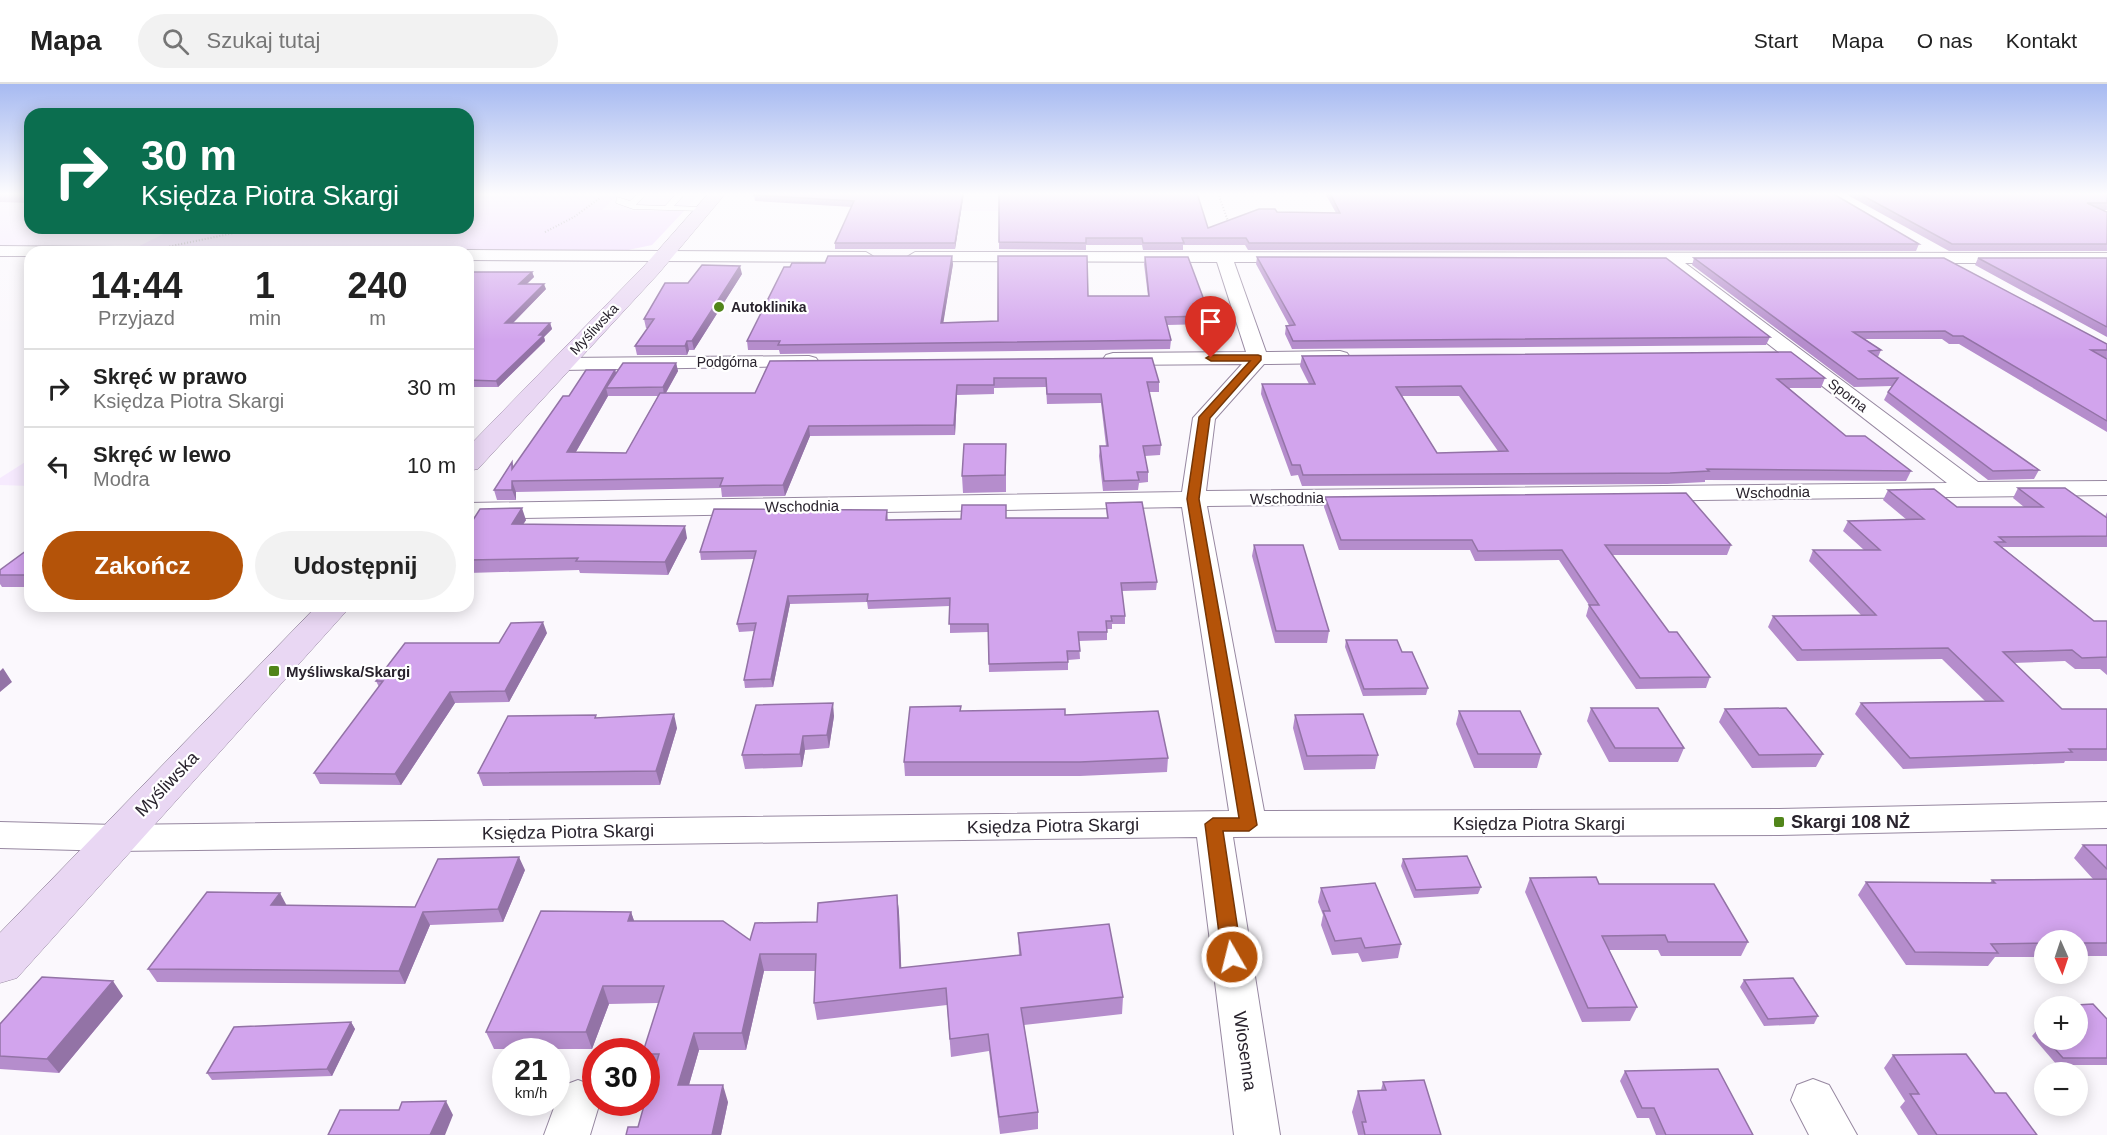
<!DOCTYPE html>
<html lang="pl">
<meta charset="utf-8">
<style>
body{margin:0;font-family:Helvetica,sans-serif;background:#f2f2f2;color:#222;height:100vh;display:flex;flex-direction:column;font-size:22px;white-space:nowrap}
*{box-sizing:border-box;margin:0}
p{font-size:20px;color:#767676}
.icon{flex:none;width:33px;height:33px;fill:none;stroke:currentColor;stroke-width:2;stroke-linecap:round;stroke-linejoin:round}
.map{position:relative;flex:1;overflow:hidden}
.side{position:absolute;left:24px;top:162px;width:450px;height:366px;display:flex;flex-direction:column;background:#fff;border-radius:18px;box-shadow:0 3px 15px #0003}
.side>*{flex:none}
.hud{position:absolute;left:24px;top:24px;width:450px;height:126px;border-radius:18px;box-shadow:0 3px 15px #0003;background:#0b6e4f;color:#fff;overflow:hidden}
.needle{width:39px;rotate:177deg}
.fabs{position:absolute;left:2034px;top:846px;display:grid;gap:12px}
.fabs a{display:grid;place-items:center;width:54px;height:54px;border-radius:50%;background:#fff;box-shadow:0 3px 15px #0003;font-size:30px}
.speed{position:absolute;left:492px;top:954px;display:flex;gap:12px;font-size:30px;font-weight:700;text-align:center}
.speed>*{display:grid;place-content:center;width:78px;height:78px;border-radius:50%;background:#fff;box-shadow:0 3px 15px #0003;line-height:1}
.speed small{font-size:15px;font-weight:400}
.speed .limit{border:9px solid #d22;background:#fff;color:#111}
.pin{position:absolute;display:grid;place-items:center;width:51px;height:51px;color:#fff;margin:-62px -26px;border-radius:50% 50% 50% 0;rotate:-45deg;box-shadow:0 0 6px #0007}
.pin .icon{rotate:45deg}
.me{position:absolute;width:66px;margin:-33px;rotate:352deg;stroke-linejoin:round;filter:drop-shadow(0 0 4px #0008)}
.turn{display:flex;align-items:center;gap:21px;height:126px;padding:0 18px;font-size:27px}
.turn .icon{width:78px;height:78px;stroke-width:2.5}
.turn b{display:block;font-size:42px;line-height:51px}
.eta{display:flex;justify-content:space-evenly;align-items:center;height:102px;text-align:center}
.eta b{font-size:36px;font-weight:700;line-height:42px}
.primary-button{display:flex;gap:12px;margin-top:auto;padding:12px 18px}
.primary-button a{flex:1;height:69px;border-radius:36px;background:#b45309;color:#fff;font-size:24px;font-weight:700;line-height:69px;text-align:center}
.primary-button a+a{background:#f2f2f2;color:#222}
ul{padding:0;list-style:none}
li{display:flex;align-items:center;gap:18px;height:78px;padding:0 18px;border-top:2px solid #e0e0e0}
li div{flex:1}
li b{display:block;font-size:22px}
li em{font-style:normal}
header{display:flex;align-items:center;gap:36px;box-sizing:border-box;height:84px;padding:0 30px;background:#fff;border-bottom:2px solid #e0e0e0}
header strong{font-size:28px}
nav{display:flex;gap:33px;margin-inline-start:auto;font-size:21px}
.search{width:420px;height:54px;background:#f2f2f2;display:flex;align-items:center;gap:15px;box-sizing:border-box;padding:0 21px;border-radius:33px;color:#767676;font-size:22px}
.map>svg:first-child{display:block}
</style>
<header>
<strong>Mapa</strong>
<div class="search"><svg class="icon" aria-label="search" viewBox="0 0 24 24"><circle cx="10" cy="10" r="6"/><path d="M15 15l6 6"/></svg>Szukaj tutaj</div>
<nav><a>Start</a><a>Mapa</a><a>O nas</a><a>Kontakt</a></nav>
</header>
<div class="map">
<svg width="2107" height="1051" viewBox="0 0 2107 1051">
<rect width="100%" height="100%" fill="#fbf8fd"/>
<path fill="#f6eafe" d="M0 109H30V144H175L135 164 0 162Z
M620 109H700L684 127 601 126Z
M888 109H1017L1016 127H880Z
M30 375V402L0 401V394Z"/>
<path fill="#efd8fe" d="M468 109H620L602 126 684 127 652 161 628 166 135 164 175 144H468Z"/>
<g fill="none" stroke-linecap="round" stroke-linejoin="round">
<defs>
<path id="lane" d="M638 109H647L636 121 665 122 677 109H686L674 122 704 123 708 125 704 127 633 125 616 119 617 113 630 117Z"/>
<path id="street" d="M0 162 115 163 123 168H30V172H0Z
M468 166 866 168 874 173 866 178 468 176V168H462Z
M915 168 2107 169V179H1685L1978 398 2107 397V411L1207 422 1264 727 1779 725 2107 718V744L1779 751 1233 753 1280 1051H1234L1197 753 116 767 0 764V738L116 741 1229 727 1182 423 468 435V419L1182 408 1193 334 1242 280 1113 281 1106 279 1103 275 1106 271 1113 269 1246 268 1217 178 909 177 907 173ZM1234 178 1664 179 1947 399 1206 407 1215 335 1264 280 1340 279 1347 277 1350 273 1347 269 1340 267 1266 268Z
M809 272 816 274 819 278 816 282 562 286 555 284 552 280 555 276 562 274Z
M1813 995 1829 1001 1857 1051H1809L1791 1016 1797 1001Z
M578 996 594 1002 596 1018H600L590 1051H544L562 1002Z"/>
<path id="secondary" d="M709 109H726L659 189 478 385 468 387V363L645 181Z
M317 522H351L17 894 0 899V849Z"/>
</defs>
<use href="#lane" stroke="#9788a1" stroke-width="1"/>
<use href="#street" stroke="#9788a1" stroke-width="2"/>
<use href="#secondary" stroke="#9788a1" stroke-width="1"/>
<path stroke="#a9a5ac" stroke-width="2" stroke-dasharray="1 2" stroke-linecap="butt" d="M1218 109 1229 140
M545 148 574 133 600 114
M143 168 258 144"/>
<use href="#lane" fill="#fff" fill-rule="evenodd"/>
<use href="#street" fill="#fff" fill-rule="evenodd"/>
<use href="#secondary" fill="#e9d7f3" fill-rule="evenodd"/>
</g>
<path fill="#b58dcc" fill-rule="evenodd" d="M0 109H30V119L0 118Z
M755 109H964L955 165H835V159L852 123 755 117 754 111Z
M999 109 1208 144 1277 128 1336 129 1325 109H1832L1919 160 1916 167 1248 166 1245 161H1183V166H1143L1142 161H1086V166L999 165Z
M1844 109H2107V126H2102L2107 128V167H1949Z
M1145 173 1210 232 1209 240 1167 241 1171 256 1170 265 780 270 779 266H748L747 257 953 180 943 238 998 237 1088 212H1148L1144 180Z
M1257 173 1770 253 1766 261 1292 265 1285 250 1286 242 1289 241 1256 180Z
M1694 174 2107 260V274H2105L2107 275V348L1959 260H1949L1942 255H1865L1881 266 1878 273 2039 386 2034 395 1988 396 1884 316 1888 308 1892 302 1854 303 1692 181Z
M1978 174H2107V253L1975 181Z
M468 188H532L534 193 527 200 546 205 513 239H550L552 245 544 253 545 257 498 303H468Z
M742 190 694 266H689L687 271H637L635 262 648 244H646L644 235 688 199Z
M1302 272 1825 294 1821 304H1789L1846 352 1911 387 1906 397 1705 396V398L1667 400 1302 402 1298 391 1291 392 1261 310 1262 300H1309L1300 282ZM1402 312H1459L1498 367 1437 369Z
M770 277 1159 298V308H1149L1161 361 1160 371 1145 372 1148 388V398L1139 399 1138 406 1103 407 1099 372 1100 362H1106L1101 319 1047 320 1046 303 994 304V310L957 311 955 351 810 352 785 412 722 413 721 404 516 408V416H497L494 406 512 378 514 383 569 312 615 286 616 289 676 279 678 287 666 309H755ZM608 312H658L626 369 576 368Z
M1006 360V408L963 409 962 392Z
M2018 404 2105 433 2107 428V463H2002L2094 537H2107V591L2100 585H2075L2065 577 2013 579 2062 625H2107V677H2065L2064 679 1903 685 1855 630 1861 619 1985 617 1942 575 1797 577 1768 543 1773 532 1861 531 1809 477 1813 466H1864L1843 447 1848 437 1907 436 1883 416 1888 406 1957 423H2024L2013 414Z
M1325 413 1731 461 1727 471H1612L1669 548 1710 593 1706 604 1636 605 1586 532 1589 521 1559 476 1475 477 1470 466H1339L1324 423Z
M1106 419 1157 498 1156 506 1122 507 1125 532V540H1112V545H1107V556L1079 557 1080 575 1068 576V586L989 588 988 548 950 549V522L868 525 867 518 790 520 773 603 745 604 744 596 754 547 739 548 737 540 754 475 701 476 700 468 887 426 888 436 1006 434H1107Z
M468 436H526L523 440 687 454 668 491 580 489 579 486 468 489Z
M1254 461 1329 547 1327 559H1275L1252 472Z
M30 464V503H2L0 500V486Z
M547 549 509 618 455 619 401 701 320 700 314 689 379 603 376 597 499 559Z
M1346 556 1402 568 1428 604 1426 611 1363 612 1345 563Z
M961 622V627L1065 631 1168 674 1167 688 1080 692H905L904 678Z
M1591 624 1684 664 1678 678H1609L1587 637Z
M1725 625 1823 670 1816 683 1752 684 1719 638Z
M1459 627 1541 670 1537 684H1474L1456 640Z
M1295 631 1378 671 1375 685 1304 686 1293 644Z
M834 632 829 664 805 666 802 683 745 685 742 671Z
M597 634 677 644 660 701 483 702 478 689Z
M2083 761H2107V872H2078V856H2044V873H1995L1988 882 1906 881 1858 811 1866 798 1990 799 1992 796 2093 795 2074 774Z
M1403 775 1481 803 1478 810 1414 814 1401 782Z
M525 786 503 838 430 841 405 900 157 898 148 885 287 822 415 823Z
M1530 794 1599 800 1748 858 1741 872H1661L1658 866H1609L1637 923 1630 937 1582 938 1525 808Z
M1321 804 1401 860 1398 874 1362 878 1358 869 1332 871 1321 841 1323 831 1318 818Z
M897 811 899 829 901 884 1019 871 1018 849 1123 913 1122 930 1024 941 1038 1028V1045L1000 1050 989 967 951 973 947 921 817 936 814 919 815 887H764L746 966H699L689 1001 728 1018 721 1051H626L638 1043 654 988H648L646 983V968L658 919 609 920 592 965H494L486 948 631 828 634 837 750 856 817 838Z
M1744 896 1818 932 1814 940 1764 942 1740 903Z
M123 912 59 989 0 985V940Z
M2093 920 2107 935V981H2057L2032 952 2038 945 2044 944V956H2078V922H2058Z
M351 938 355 945 332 992 212 996 207 989Z
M1893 971 1995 1009 2037 1051H1918L1900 1023 1905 1017 1884 984Z
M1625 987 1753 1051H1656L1649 1034H1637L1620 997Z
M1383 998 1441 1051H1358L1352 1028 1358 1007 1381 1006Z"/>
<path fill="#9373a6" d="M963 109H964L955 165V159Z
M952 172 953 180 942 247 941 239Z
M740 182 742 190 694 266 692 257Z
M532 188 534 193 521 205 519 200Z
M544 200 546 205 507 245 505 239Z
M550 239 552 245 544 253 545 257 498 303 496 297Z
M687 257 689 266 687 271 685 262Z
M676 279 678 287 664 312 663 303Z
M615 286 618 295 606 304 608 312 570 378 567 368Z
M957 301V311L955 351 954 341Z
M809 342 810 352 785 412 783 401Z
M512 397 516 408V416L512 406Z
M522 424 526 436 516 452 512 440Z
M685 442 687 454 668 491 665 478Z
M788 512 790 520 773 603 771 595Z
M543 538 547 549 509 618 505 607Z
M3 584 12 598 0 608V587Z
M450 608 455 619 401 701 395 690Z
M833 619 834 632 829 664 827 651Z
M674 630 677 644 660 701 656 687Z
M803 652 805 666 802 683 800 670Z
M519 773 525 786 503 838 498 825Z
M280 809 287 822 271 821Z
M897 811 899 829 902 901 900 884Z
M423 828 430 841 405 900 399 887Z
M631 828 637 845 628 837Z
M760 870 764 887 746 966 742 949Z
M113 897 123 912 59 989 47 975Z
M603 902 609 920 592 965 586 948Z
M351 938 355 945 332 992 327 985Z
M694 949 699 966 684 1018 678 1001Z
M723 1001 728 1018 721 1051H712Z
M446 1017 453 1031 445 1051H430Z"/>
<path fill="#d2a4ed" stroke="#9373a6" stroke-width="1.5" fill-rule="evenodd" d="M755 109H963L955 159H835L854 117 754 111Z
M999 109H1197L1208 144 1259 125H1275L1277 128 1340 129 1330 109H1832L1919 160 1249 159 1246 154H1182L1184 159H1143L1142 154H1086V159L999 158Z
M1858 109H2107V119H2087L2107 128V160H1952Z
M828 172H952L941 239 998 237V172H1087L1088 212H1149L1145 173H1188L1210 232 1165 233 1171 256 778 261 780 257H747L784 183H790L792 179H825Z
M1257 173 1666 174 1770 253 1293 257 1286 242 1295 241Z
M1694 174H1944L2107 260V266H2091L2107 275V337L1963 252H1953L1945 247 1853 248 1881 266 1869 267 2039 386 1993 387 1888 308 1898 294 1858 295Z
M1978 174H2107V243Z
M702 181 740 182 692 257H687L685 262H635L654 235H644L665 199H688Z
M468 188H532L519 200H544L505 239H550L539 251H544L496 297 468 296Z
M1791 268 1825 294 1777 295 1846 352H1865L1911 387 1707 385 1709 387 1670 389 1303 391 1300 381H1292L1262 300H1315L1302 272ZM1461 302 1508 367 1437 369 1396 303Z
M1152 274 1159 298H1147L1161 361 1143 362 1148 388H1137L1139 396 1104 397 1100 362H1108L1101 310H1047L1046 294H994V301H957L954 341 809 342 783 401 720 402 723 394 512 397V406H494L512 378V385L563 312H569L586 286H615L567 368 626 369 660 309H755L770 277Z
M623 279H676L663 303 606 304Z
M964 360H1006L1005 391 962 392Z
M2018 404H2065L2107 434V452L1999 453 2005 458H1995L2094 537H2107V573L2082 574 2072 566 2003 568 2062 625H2107V665H2069L2072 668 1910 674 1861 619 2003 617 1948 564 1802 566 1773 532 1876 531 1813 466H1880L1848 437 1924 435 1888 406 1934 405 1957 423H2043Z
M1686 409 1731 461H1605L1669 548H1677L1710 593 1640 594 1589 521H1599L1562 466 1478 467 1472 456H1341L1325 413Z
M1142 418 1157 498 1121 499 1125 532H1111L1112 537H1106L1107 548H1078L1080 567H1067L1068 578 989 580 988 540H949L950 514 867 517 868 510 788 512 771 595 744 596 756 539 737 540 756 467 700 468 714 425 887 426 886 436 961 435 962 421H1006V434H1108L1106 419Z
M522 424 512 440 685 442 665 478 576 477 578 474 468 476V436H473L480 425Z
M1254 461H1303L1329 547H1276Z
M30 464V491H0V486Z
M543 538 505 607 450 608 395 690 314 689 383 597H376L405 559H499L511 539Z
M1346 556H1397L1402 568H1412L1428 604 1364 605Z
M833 619 827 651 803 652 800 670 742 671 756 621Z
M961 622 960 627 1065 625V631L1158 627 1168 674 1080 678H904L910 623Z
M1591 624H1658L1684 664H1615Z
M1786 624 1823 670 1759 671 1725 625Z
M1459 627H1520L1541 670H1478Z
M674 630 656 687 478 689 508 632 596 631 595 634Z
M1363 630 1378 671 1307 672 1295 631Z
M2083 761H2107V785Z
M1467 772 1481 803 1416 806 1403 775Z
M519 773 498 825 423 828 399 887 148 885 207 808 280 809 271 821 415 823 438 775Z
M1596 793 1599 800H1714L1748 858H1668L1665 851 1602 852 1637 923 1588 924 1530 794Z
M2107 795V859H2078V856H2044V859L1991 860 1998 869 1915 868 1866 798 1995 799 1992 796Z
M1375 799 1401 860 1365 864 1361 854 1335 857 1323 827H1330L1321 804Z
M897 811 900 884 1021 871 1018 849 1109 840 1123 913 1021 924 1038 1028 999 1033 988 950 950 955 946 904 814 919 816 870H760L742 949H694L678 1001H723L712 1051H626L628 1043H638L645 1018H646V1014L659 970H646V968H643L664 902H603L586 948H486L541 827 631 828 628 837H723L750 856 755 839 817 838 818 819Z
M42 893 113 897 47 975 0 972V940Z
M1793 894 1818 932 1768 935 1744 896Z
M2093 920 2107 935V974H2063L2047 956H2078V922H2058Z
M351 938 327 985 207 989 234 943Z
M2044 944V952L2038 945Z
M1966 970 1995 1009H2006L2037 1051H1937L1910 1010H1919L1893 971Z
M1718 985 1753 1051H1666L1654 1024H1642L1625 987Z
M1424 996 1441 1051H1365L1362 1038H1366L1358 1007 1386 1006 1383 998Z
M446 1017 430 1051H328L340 1026H399L402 1018Z"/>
<linearGradient id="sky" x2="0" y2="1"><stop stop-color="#a7baf1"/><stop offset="0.43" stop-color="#fdfcfe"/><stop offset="1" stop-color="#fdfcfe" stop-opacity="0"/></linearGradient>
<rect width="2107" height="256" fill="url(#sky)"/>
<path fill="#b45309" stroke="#753606" stroke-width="1.5" d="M1258 271 1261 272V276L1210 334 1199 415 1257 741 1249 747H1223L1242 873 1239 879 1232 881 1225 879 1222 873 1205 740 1213 734H1239L1187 415 1199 333 1250 277H1211L1206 274 1211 271Z"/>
<g fill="#51851a" stroke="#fff" stroke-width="2">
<circle cx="719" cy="223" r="6"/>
<rect x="268" y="581" width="12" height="12" rx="3"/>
<rect x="1773" y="732" width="12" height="12" rx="3"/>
</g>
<g text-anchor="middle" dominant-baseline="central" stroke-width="4.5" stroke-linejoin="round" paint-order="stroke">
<g font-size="14" font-weight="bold" fill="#29232d" stroke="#fff" text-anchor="start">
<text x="731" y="223">Autoklinika</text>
</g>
<g font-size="14" fill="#29232d" stroke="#fff">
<text transform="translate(594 245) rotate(-47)">Myśliwska</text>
<text x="727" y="278">Podgórna</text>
<text transform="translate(1848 311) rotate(37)">Sporna</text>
</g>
<g font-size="15" fill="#29232d" stroke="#fff">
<text transform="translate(1773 408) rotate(-1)">Wschodnia</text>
<text transform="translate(1287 414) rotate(-1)">Wschodnia</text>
<text transform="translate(802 422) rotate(-1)">Wschodnia</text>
</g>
<g font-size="15" font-weight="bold" fill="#29232d" stroke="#fff" text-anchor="start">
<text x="286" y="587">Myśliwska/Skargi</text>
</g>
<g font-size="18" fill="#29232d" stroke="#fff">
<text transform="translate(167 700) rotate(-46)">Myśliwska</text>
<text x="1539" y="740">Księdza Piotra Skargi</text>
<text transform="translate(1053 742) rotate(-1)">Księdza Piotra Skargi</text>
<text transform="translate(568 748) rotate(-1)">Księdza Piotra Skargi</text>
<text transform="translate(1245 967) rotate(82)">Wiosenna</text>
</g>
<g font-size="18" font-weight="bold" fill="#29232d" stroke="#fff" text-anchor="start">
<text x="1791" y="738">Skargi 108 NŻ</text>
</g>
</g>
</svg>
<div class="fabs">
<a><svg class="needle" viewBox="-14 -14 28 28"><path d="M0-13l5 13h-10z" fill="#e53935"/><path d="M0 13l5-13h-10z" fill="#767676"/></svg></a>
<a>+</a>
<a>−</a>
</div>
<div class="speed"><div>21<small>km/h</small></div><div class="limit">30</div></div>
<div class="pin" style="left:1211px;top:274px;background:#d93025"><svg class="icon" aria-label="arrive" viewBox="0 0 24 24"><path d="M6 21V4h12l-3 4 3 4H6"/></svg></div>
<svg class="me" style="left:1232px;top:873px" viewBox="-20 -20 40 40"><circle r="17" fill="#b45309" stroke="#fff" stroke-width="3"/><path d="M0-11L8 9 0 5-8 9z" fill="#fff"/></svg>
<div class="hud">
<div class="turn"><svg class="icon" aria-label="right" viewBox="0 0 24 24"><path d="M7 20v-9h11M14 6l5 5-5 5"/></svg><div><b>30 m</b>Księdza Piotra Skargi</div></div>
</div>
<section class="side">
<div class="eta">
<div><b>14:44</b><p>Przyjazd</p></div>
<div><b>1</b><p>min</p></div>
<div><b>240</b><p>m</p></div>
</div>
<ul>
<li><svg class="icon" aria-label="right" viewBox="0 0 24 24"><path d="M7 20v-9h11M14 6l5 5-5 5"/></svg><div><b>Skręć w prawo</b><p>Księdza Piotra Skargi</p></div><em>30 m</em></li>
<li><svg class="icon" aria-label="left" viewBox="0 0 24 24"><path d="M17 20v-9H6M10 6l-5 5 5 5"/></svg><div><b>Skręć w lewo</b><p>Modra</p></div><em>10 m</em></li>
</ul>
<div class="primary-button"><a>Zakończ</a><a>Udostępnij</a></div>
</section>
</div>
